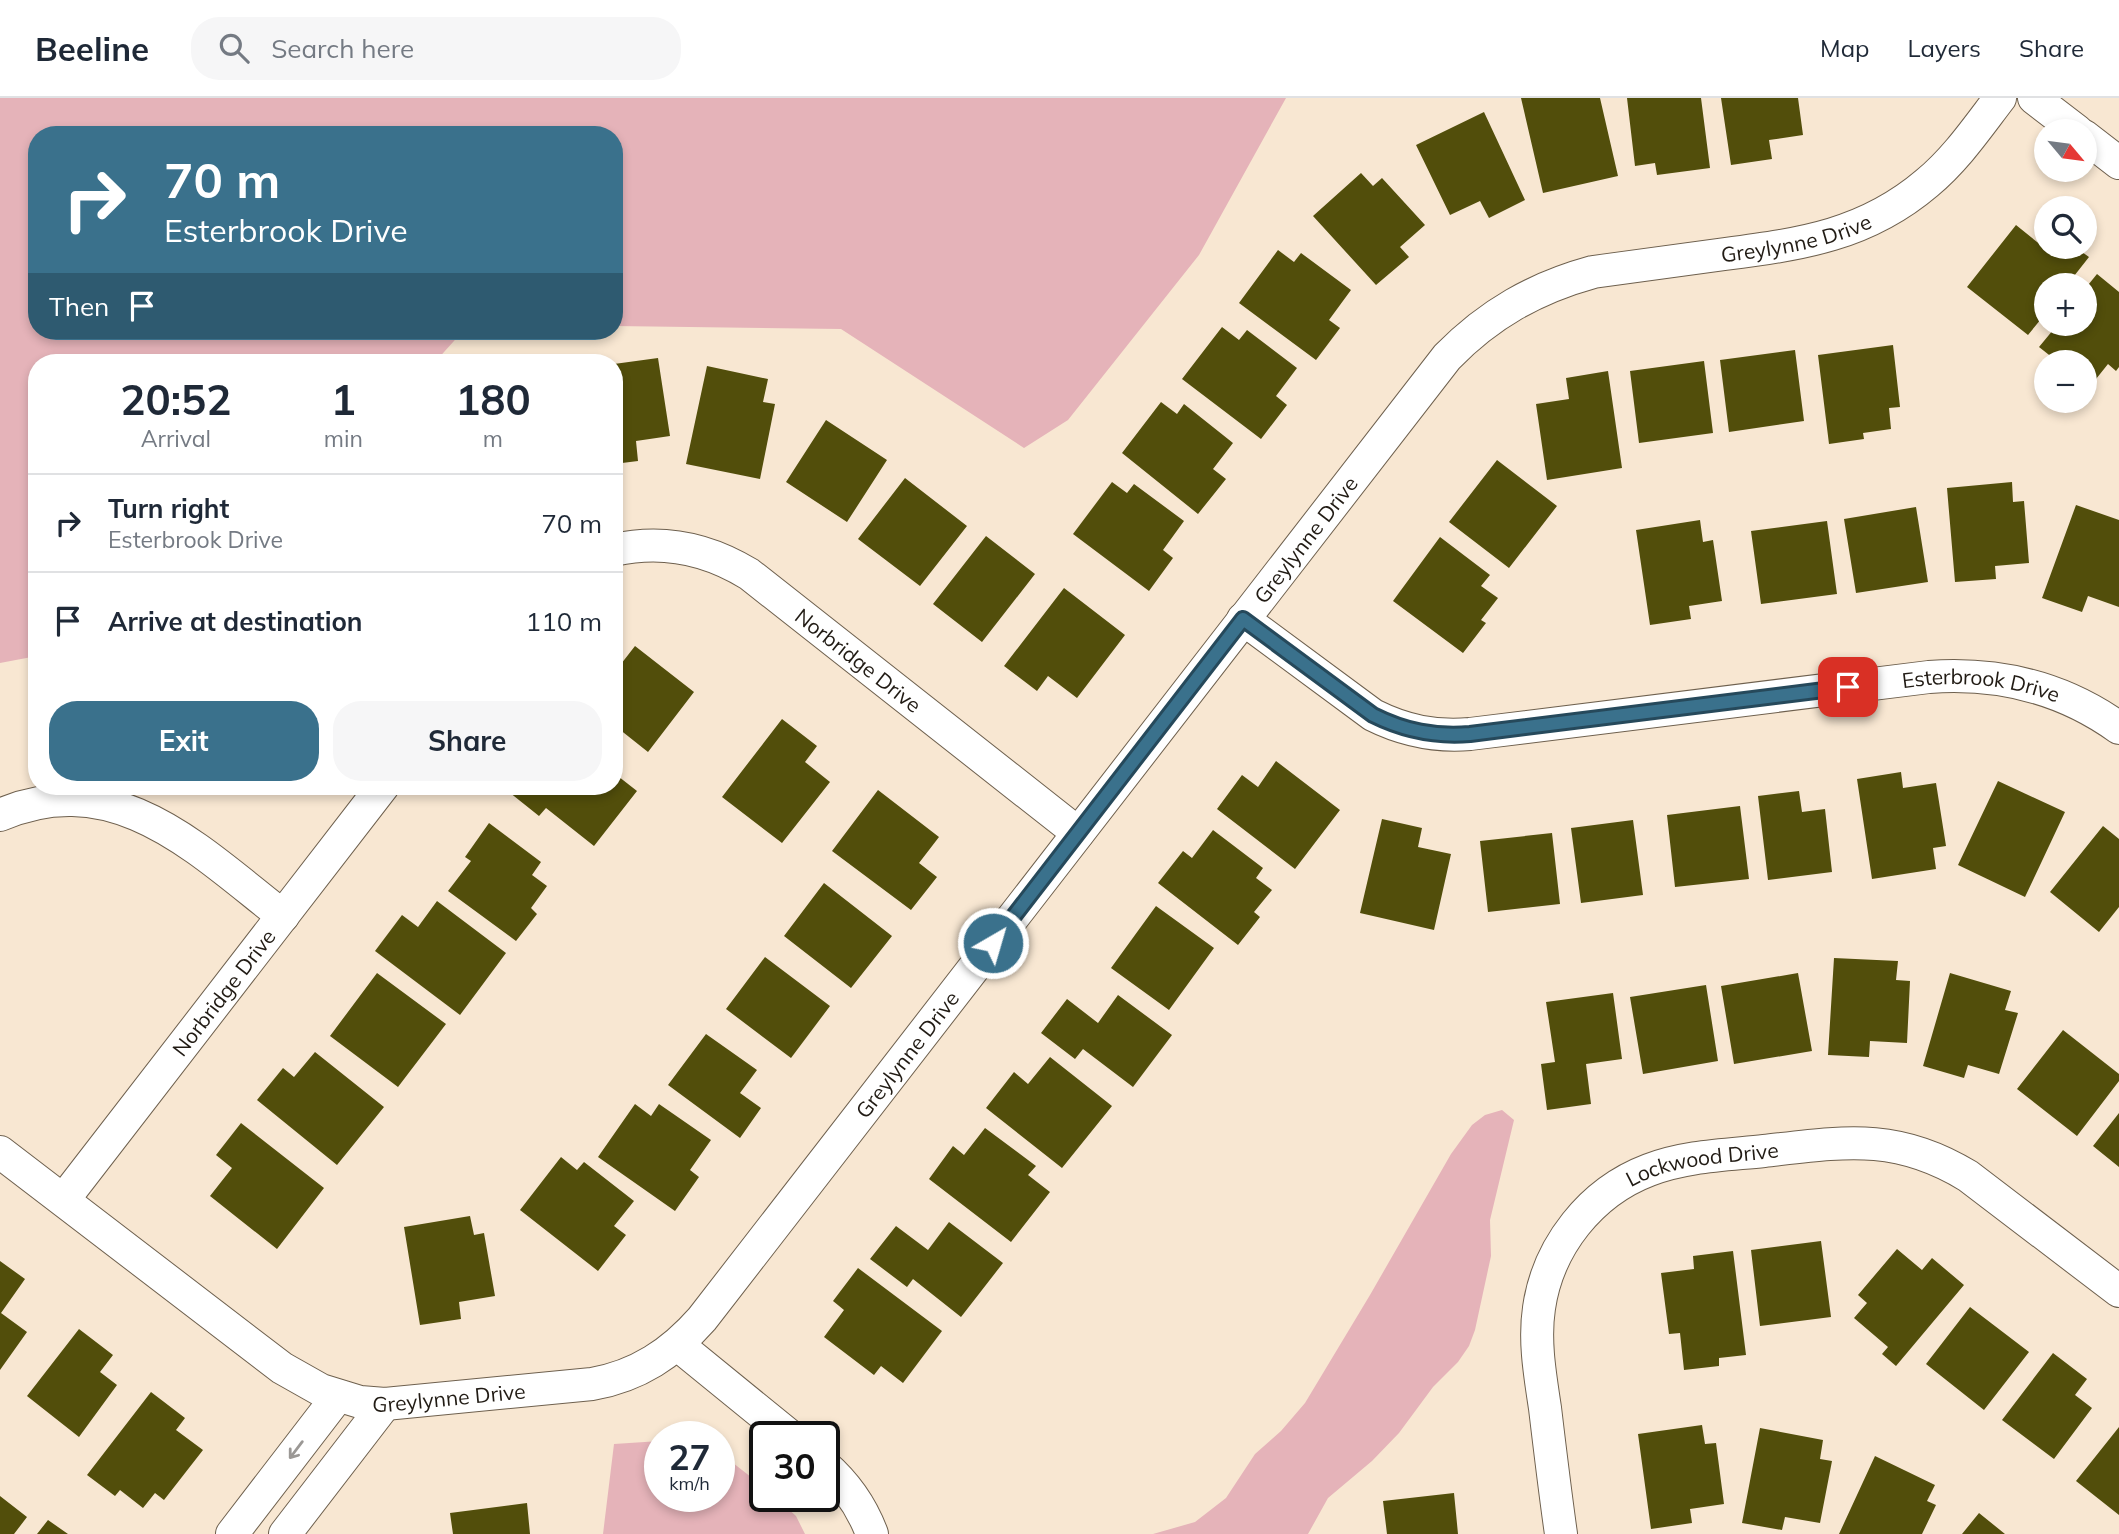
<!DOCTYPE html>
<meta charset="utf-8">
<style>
body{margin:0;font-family:Mulish,sans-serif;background:#f6f6f7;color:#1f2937;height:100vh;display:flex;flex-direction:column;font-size:26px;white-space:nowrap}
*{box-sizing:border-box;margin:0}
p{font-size:23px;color:#747a83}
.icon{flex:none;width:38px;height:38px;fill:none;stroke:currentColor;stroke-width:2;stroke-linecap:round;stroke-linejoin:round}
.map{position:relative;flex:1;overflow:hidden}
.sheet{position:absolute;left:28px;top:256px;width:595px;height:441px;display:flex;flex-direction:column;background:#fff;border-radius:28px;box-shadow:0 4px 10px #0003}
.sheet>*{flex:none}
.banner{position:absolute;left:28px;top:28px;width:595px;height:214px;border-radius:28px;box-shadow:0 4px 10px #0003;background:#3a718c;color:#fff;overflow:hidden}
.needle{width:46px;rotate:119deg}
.fabs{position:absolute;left:2034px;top:21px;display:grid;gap:14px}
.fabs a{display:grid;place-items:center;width:63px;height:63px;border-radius:50%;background:#fff;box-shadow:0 4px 10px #0003;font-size:35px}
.speed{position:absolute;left:644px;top:1323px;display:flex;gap:14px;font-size:35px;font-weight:700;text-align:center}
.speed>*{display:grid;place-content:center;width:91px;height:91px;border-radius:50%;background:#fff;box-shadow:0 4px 10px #0003;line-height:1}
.speed small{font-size:18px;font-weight:400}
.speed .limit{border:4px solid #111;border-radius:10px;background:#fff;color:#111}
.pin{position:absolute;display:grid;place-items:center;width:60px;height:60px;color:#fff;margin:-30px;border-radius:14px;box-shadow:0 4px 10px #0006}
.me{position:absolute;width:77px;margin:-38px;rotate:38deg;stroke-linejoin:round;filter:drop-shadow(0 0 5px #0008)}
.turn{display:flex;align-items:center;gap:24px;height:147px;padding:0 21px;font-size:32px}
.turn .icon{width:91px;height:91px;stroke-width:2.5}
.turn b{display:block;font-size:49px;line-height:60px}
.then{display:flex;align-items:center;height:66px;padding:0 21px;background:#0003;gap:14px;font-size:26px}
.eta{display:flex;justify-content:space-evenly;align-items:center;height:119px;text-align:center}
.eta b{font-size:42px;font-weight:700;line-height:49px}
.cta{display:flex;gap:14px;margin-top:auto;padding:14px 21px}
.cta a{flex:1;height:80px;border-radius:28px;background:#3a718c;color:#fff;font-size:28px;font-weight:700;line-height:80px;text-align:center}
.cta a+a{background:#f6f6f7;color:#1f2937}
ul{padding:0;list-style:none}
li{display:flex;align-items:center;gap:21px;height:98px;padding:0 21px;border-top:2px solid #e0e1e3}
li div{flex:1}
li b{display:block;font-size:26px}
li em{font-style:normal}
header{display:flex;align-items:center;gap:42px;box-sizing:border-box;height:98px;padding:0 35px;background:#fff;border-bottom:2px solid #e0e1e3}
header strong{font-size:33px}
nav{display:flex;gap:38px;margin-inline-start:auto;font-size:24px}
.search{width:490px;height:63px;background:#f6f6f7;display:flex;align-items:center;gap:18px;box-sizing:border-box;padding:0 24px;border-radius:28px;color:#747a83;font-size:26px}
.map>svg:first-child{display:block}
</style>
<header>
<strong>Beeline</strong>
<div class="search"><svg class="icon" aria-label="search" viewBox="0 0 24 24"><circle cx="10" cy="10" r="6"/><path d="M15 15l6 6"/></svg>Search here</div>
<nav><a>Map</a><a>Layers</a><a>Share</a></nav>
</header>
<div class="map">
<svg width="2119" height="1436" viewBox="0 0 2119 1436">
<rect width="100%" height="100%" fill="#f8e7d2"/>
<path fill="#e5b3b9" d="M0 0H1286L1199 157 1068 322 1024 350 841 231 614 228V37H37V233H463L435 264H37V558L0 565Z
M1502 1012 1514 1022 1490 1122 1491 1158 1475 1232 1469 1248 1458 1264 1433 1289 1399 1335 1372 1363 1328 1400 1308 1436H1153L1195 1424 1226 1400 1255 1356 1281 1333 1305 1305 1370 1197 1451 1056 1472 1027 1485 1017Z
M660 1343V1398H719V1354L765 1390V1398H774L796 1418 805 1436H603L614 1346Z"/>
<path fill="#524e0b" d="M1521 0H1600L1618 78 1543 95Z
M1627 0H1701L1710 70 1657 77 1655 65 1635 68Z
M1721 0H1798L1803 37 1769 42 1772 61 1731 67Z
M1484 14 1525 102 1489 120 1480 103 1450 117 1416 47Z
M1361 75 1373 88 1382 80 1425 127 1400 149 1409 159 1376 187 1313 118Z
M2016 127 2042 148 2046 143V149H2075L2089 159 2067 187H2046V215L2028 237 1967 189Z
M1278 152 1294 164 1301 155 1351 192 1329 222 1340 230 1316 262 1239 205Z
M2097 176 2119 194V269L2116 273 2108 266 2096 281 2084 271V264H2058L2039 249 2058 226H2084V192Z
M1222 229 1239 242 1247 232 1297 270 1276 298 1287 307 1261 341 1182 281Z
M1893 247 1900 309 1889 310 1891 331 1863 335 1864 341 1829 346 1818 257Z
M1795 252 1804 323 1729 334 1720 262Z
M658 260 670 338 636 343 638 363 614 366V266Z
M1704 263 1713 335 1639 345 1630 273Z
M707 268 768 281 763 304 775 306 760 381 686 366Z
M1608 273 1622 370 1547 382 1536 306 1569 301 1566 280Z
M1161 304 1177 316 1184 306 1233 345 1213 371 1226 381 1198 416 1122 355Z
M826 322 887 362 847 424 786 384Z
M1497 362 1557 408 1509 470 1449 424Z
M905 380 967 428 920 488 858 441Z
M1112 384 1127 395 1134 386 1184 423 1163 452 1173 460 1149 493 1073 436Z
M2012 384 2013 404 2024 403 2029 465 1995 468 1996 481 1955 484 1947 390Z
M2076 407 2119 422V509L2088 498 2082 514 2042 500Z
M1916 409 1928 484 1856 495 1844 421Z
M1700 422 1703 444 1713 442 1722 503 1689 508 1691 521 1650 527 1636 432Z
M1827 423 1837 496 1761 506 1751 433Z
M986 438 1035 476 982 544 933 506Z
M1440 439 1490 477 1481 488 1498 500 1481 522 1486 525 1463 555 1393 503Z
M1064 490 1125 537 1077 600 1048 578 1037 593 1004 568Z
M635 548 694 594 648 654 614 627V575Z
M782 621 817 648 805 664 830 684 782 745 722 699Z
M1276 663 1340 712 1295 771 1217 711 1242 677 1258 689Z
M1901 674 1903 690 1936 685 1946 748 1933 750 1936 771 1872 781 1857 681Z
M614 675 637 693 594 748 546 710 539 718 504 690 505 688H614Z
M1998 683 2065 714 2025 799 1958 767Z
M255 688H275L268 697Z
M878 692 939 739 919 765 937 779 911 812 832 753Z
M1799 693 1802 714 1825 711 1832 774 1768 782 1758 698Z
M1740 708 1749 781 1675 789 1667 717Z
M1382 721 1422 730 1418 749 1451 756 1434 832 1360 815Z
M1633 722 1643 797 1581 805 1571 730Z
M489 725 541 764 532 777 547 788 531 810 537 816 516 843 448 793 471 763 465 759Z
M2103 728 2119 741V809L2099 834 2050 794Z
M1213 732 1263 770 1256 780 1272 792 1254 814 1260 819 1238 847 1158 785 1183 753 1192 760Z
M1552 735 1560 806 1488 814 1480 743Z
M824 785 892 838 851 890 784 838Z
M437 803 506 855 460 917 375 853 402 817 418 829Z
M1156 808 1214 850 1169 912 1111 870Z
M765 859 830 908 791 960 726 911Z
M1834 860 1898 863 1896 882 1910 883 1907 945 1870 943 1869 959 1828 957Z
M377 875 446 926 398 989 330 938Z
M1798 875 1812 953 1734 966 1721 888Z
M1950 875 2011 893 2005 912 2018 915 1999 976 1968 967 1964 980 1923 968Z
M1706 887 1718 963 1643 976 1630 899Z
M1613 895 1622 961 1586 966 1591 1006 1547 1012 1541 966 1555 964 1546 904Z
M1118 897 1172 937 1133 989 1083 951 1075 961 1041 935 1067 901 1098 925Z
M2063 932 2119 976V983L2077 1038 2017 991Z
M706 936 757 972 740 995 761 1010 740 1040 668 987Z
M315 954 384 1009 337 1067 257 1002 283 970 294 979Z
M1050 959 1112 1008 1062 1070 986 1010 1014 974 1028 986Z
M635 1006 651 1018 659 1006 711 1042 690 1072 699 1079 675 1113 598 1059Z
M2119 1015V1069L2093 1048Z
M241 1025 324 1090 277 1151 210 1098 232 1070 216 1057Z
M985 1030 1036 1068 1028 1077 1050 1094 1011 1144 929 1081 953 1048 964 1057Z
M561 1059 577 1072 584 1064 634 1103 614 1128 626 1137 598 1173 520 1112Z
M470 1118 474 1137 484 1135 495 1198 459 1204 461 1221 420 1227 404 1129Z
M949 1124 1003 1165 961 1219 913 1181 907 1189 870 1161 896 1128 928 1152Z
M1821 1143 1831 1219 1760 1228 1751 1152Z
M1897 1151 1922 1172 1932 1160 1964 1187 1896 1268 1882 1256 1888 1249 1854 1220 1867 1205 1858 1197Z
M1733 1153 1746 1257 1719 1260V1268L1684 1272 1680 1235 1669 1236 1661 1175 1694 1171 1693 1158Z
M0 1163 25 1181 1 1215 27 1234 0 1272Z
M858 1170 942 1233 903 1285 881 1268 874 1277 824 1239 844 1212 833 1203Z
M1970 1209 2029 1254 1984 1312 1926 1266Z
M79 1231 113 1257 100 1274 117 1287 79 1339 27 1298Z
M2053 1255 2087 1281 2075 1297 2092 1310 2054 1361 2002 1322Z
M151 1294 185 1320 176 1332 203 1352 164 1402 155 1395 143 1410 120 1392 115 1398 87 1377Z
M1702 1327 1705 1346 1716 1345 1724 1406 1690 1411 1692 1425 1651 1431 1638 1336Z
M2119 1329V1417L2076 1383Z
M1760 1330 1823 1342 1820 1361 1832 1363 1820 1425 1785 1419 1782 1432 1742 1425Z
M1875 1358 1935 1387 1927 1403 1936 1407 1922 1436H1839Z
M1454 1395 1458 1436H1387L1383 1403Z
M0 1398 27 1419 14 1436H0Z
M527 1405 530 1436H453L450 1415Z
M1979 1415 2005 1436H1962Z
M48 1422 68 1436H37Z"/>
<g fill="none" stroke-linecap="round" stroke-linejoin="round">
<defs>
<g id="street">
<path d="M2034 0 2077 33"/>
<path d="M2084 38 2119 65"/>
<path id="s1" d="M614 452C662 441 708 451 749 476L1078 735"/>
<path id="s2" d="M1243 521 1373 617C1405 633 1435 639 1470 636L1929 579C1998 574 2062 589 2119 630"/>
<path d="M0 717C116 667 198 752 283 818"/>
<path id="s3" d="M0 1054 282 1270 321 1292 360 1304 385 1306 592 1286C638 1278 672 1255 702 1221L1447 259C1489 216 1535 190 1593 174 1637 168 1681 162 1725 156 1802 146 1866 137 1927 85 1956 61 1977 30 2000 0"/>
<path id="s4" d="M64 1101 383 688"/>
<path d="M678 1247 791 1339"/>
<path d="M824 1367C846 1386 862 1409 872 1436"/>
<path d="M232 1436 338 1298"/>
<path d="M285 1436 385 1306"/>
<path id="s5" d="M1561 1436C1555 1394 1550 1352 1545 1310 1540 1277 1534 1243 1539 1210 1548 1148 1591 1094 1649 1072 1685 1058 1726 1057 1764 1053 1843 1044 1896 1034 1968 1078L2119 1193"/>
</g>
</defs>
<use href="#street" stroke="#6e604e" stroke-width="34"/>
<use href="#street" stroke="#fff" stroke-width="32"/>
</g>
<defs><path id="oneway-shaft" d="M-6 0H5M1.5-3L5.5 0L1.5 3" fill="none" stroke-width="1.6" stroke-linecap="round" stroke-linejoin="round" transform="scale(1.75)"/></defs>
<use stroke="#9b9895" href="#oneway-shaft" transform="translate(296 1352) rotate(127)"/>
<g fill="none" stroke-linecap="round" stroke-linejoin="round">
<defs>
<path id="route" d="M993 845 1243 521 1373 617C1405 633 1435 639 1470 636L1848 589"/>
</defs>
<use href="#route" stroke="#26495b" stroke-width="18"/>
<use href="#route" stroke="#3a718c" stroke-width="12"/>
</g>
<g text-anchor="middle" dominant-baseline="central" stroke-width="7" stroke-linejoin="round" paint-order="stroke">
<g font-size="21" fill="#211b14" stroke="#fff">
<text stroke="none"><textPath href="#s3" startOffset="2398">Greylynne Drive</textPath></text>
<text stroke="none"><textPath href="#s3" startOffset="1790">Greylynne Drive</textPath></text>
<text stroke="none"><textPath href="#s1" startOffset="280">Norbridge Drive</textPath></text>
<text stroke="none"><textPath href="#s2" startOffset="777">Esterbrook Drive</textPath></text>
<text stroke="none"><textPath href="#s4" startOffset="261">Norbridge Drive</textPath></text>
<text stroke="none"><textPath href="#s3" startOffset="1139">Greylynne Drive</textPath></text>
<text stroke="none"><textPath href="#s5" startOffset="466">Lockwood Drive</textPath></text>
<text stroke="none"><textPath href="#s3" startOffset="530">Greylynne Drive</textPath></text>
</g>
</g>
</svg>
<div class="fabs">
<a><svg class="needle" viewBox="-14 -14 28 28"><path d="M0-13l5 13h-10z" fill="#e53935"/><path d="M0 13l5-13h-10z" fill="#747a83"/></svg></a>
<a><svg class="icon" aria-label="search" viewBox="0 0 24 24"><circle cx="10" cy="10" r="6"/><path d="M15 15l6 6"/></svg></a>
<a>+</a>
<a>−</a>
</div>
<div class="speed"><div>27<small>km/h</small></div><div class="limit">30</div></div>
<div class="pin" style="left:1848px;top:589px;background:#d93025"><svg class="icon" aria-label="arrive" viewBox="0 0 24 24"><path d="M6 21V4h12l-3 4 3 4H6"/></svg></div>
<svg class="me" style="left:993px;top:845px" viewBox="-20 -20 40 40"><circle r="17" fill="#3a718c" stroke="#fff" stroke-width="3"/><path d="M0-11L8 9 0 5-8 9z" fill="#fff"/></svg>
<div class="banner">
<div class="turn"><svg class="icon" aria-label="right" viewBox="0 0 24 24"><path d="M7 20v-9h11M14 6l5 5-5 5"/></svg><div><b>70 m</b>Esterbrook Drive</div></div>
<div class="then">Then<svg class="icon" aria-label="arrive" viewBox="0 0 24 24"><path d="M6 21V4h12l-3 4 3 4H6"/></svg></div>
</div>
<section class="sheet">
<div class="eta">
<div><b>20:52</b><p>Arrival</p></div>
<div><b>1</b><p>min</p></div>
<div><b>180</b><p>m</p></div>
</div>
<ul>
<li><svg class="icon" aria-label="right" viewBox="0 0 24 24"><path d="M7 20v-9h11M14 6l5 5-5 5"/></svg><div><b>Turn right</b><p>Esterbrook Drive</p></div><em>70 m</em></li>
<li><svg class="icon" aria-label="arrive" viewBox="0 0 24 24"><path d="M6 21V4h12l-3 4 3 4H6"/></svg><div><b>Arrive at destination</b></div><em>110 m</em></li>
</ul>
<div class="cta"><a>Exit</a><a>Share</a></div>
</section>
</div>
